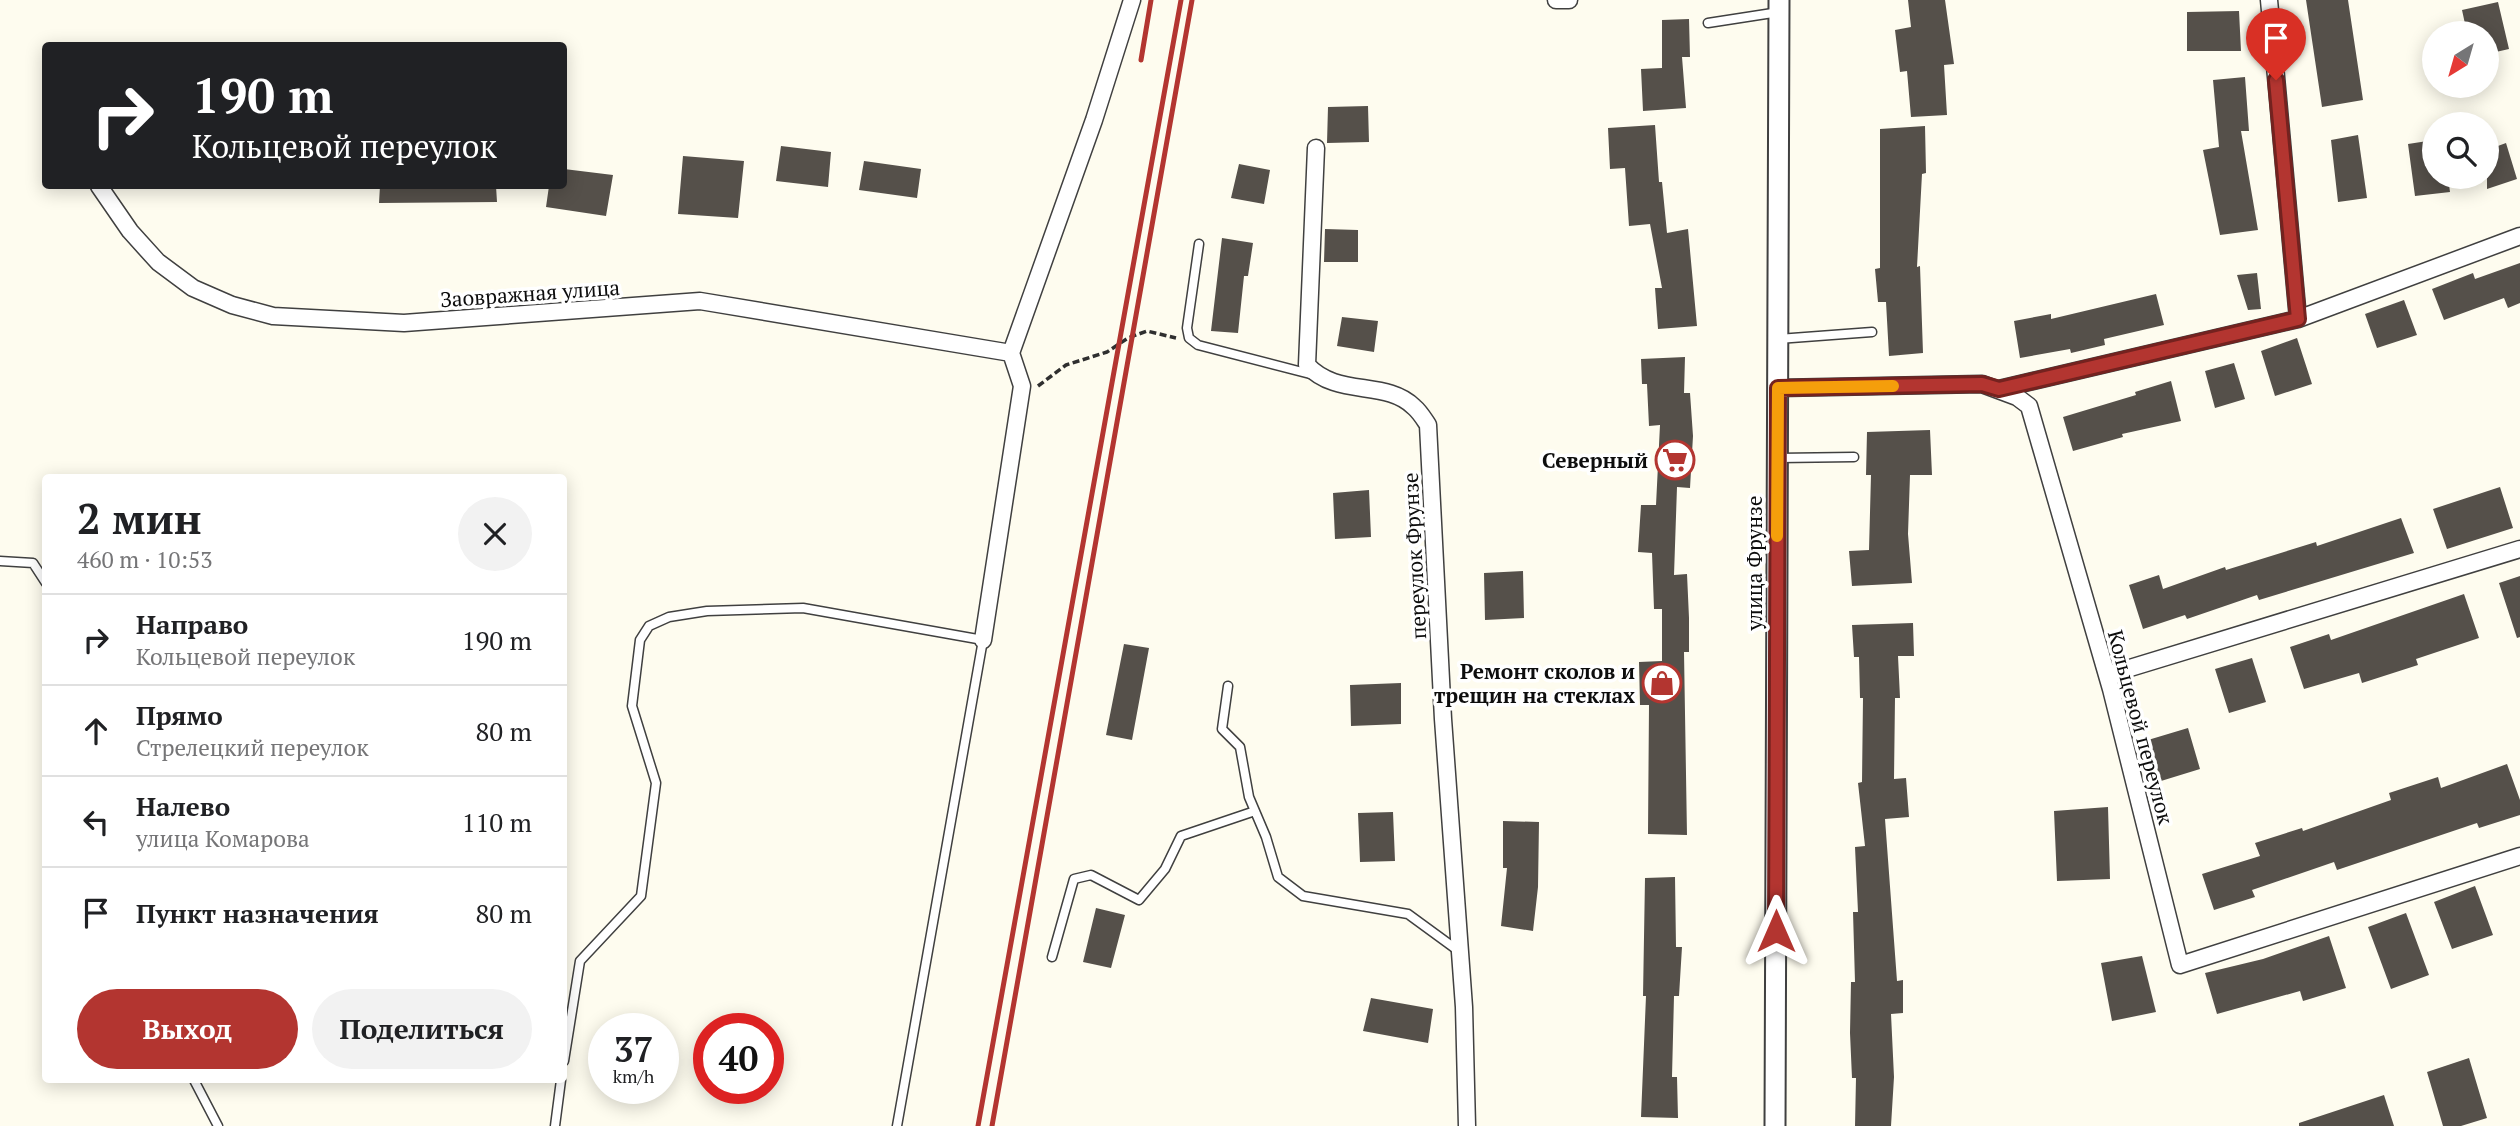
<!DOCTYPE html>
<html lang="ru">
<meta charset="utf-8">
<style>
body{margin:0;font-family:"PT Serif",serif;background:#f2f2f2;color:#202124;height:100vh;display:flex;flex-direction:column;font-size:26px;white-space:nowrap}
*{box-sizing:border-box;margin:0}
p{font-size:23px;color:#757577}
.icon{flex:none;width:38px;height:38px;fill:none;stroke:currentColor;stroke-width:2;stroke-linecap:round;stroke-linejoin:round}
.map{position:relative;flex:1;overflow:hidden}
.side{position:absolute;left:42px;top:474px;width:525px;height:609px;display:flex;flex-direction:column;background:#fff;border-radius:7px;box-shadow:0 4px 18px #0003}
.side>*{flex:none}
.guide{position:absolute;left:42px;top:42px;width:525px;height:147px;border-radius:7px;box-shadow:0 4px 18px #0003;background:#202124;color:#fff;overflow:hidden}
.needle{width:46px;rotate:217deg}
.controls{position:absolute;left:2422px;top:21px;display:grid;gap:14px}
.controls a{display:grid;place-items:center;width:77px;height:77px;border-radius:50%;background:#fff;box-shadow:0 4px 18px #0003;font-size:35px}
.speed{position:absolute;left:588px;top:1013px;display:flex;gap:14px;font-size:35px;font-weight:700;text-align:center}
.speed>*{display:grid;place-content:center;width:91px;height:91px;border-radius:50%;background:#fff;box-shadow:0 4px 18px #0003;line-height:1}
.speed small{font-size:18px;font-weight:400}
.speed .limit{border:10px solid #d22;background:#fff;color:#111}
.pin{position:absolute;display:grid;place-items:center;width:60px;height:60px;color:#fff;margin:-72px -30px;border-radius:50% 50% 50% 0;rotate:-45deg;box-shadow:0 0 7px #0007}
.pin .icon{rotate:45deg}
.me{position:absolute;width:77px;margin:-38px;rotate:0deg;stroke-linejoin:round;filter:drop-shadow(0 0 5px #0008)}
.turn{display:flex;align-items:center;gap:24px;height:147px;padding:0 35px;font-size:32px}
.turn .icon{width:91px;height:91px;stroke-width:2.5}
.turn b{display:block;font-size:49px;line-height:60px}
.round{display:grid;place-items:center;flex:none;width:74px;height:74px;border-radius:37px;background:#f2f2f2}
.headline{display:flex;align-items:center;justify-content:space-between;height:119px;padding:0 35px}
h1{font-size:42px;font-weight:600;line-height:52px}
.cta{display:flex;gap:14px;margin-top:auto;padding:14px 35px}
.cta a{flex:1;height:80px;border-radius:42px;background:#b33530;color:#fff;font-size:28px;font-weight:600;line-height:80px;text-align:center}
.cta a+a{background:#f2f2f2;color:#202124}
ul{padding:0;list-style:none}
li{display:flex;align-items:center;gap:21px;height:91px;padding:0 35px;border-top:2px solid #e0e0e0}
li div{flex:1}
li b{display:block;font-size:26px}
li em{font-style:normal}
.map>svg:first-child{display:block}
</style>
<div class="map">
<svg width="2520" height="1126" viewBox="0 0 2520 1126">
<rect width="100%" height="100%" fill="#fefcef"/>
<path fill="#55504a" d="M1908 0H1945L1954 64 1944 65 1947 115 1911 117 1907 71 1900 72 1895 30 1911 27Z
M2306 0H2348L2363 100 2322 107Z
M2498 2 2509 49 2487 54V33H2467L2462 10Z
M2239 11 2241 51H2187V12Z
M1689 19 1690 57H1682L1686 108 1643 111 1641 69 1662 68V20Z
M2245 77 2249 131H2241L2258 230 2220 235 2203 150 2219 147 2213 80Z
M1368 106 1369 142 1327 143 1328 107Z
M1655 125 1659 182H1662L1667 233 1688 229 1697 326 1658 329 1655 288H1662L1650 224 1629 226 1625 168 1610 169 1608 128Z
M1925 126 1926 173 1922 174 1917 267 1920 266 1923 353 1889 356 1886 302H1878L1875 269 1880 268V129Z
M2358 135 2367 198 2338 202 2331 140Z
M2434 140V177H2448L2450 192 2415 196 2408 144Z
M2506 143 2517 179 2487 189V150Z
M781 146 831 152 828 187 776 181Z
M683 156 744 161 738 218 678 214Z
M864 161 921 169 917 198 859 190Z
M1239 164 1270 170 1264 204 1231 198Z
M564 169 613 175 606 216 546 207 549 186H564Z
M380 186H496L497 202 379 203Z
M1325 229 1358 230V262H1324Z
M1222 238 1253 243 1248 276H1244L1238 333 1211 331Z
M2520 263V303L2508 308 2504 298 2444 320 2432 289 2473 273 2475 279Z
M2257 273 2261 309 2248 310 2237 275Z
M2156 294 2164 325 2104 339 2105 345 2071 353 2070 349 2020 358 2014 321 2051 314V319Z
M2404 300 2417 335 2377 348 2365 314Z
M1342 317 1378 321 1374 352 1337 346Z
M2297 338 2312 384 2275 396 2261 351Z
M1685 357 1684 393H1690L1693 436 1690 488 1677 487 1674 575 1687 574 1689 618V652H1684L1687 835 1648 834 1649 705H1640L1639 662 1662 661V609H1654L1652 553 1638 552 1641 505H1656L1660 425 1649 426 1647 384H1642L1641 359Z
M2234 363 2245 399 2215 408 2205 371Z
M2171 381 2181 421 2122 434 2123 437 2073 451 2063 417 2136 395 2135 392Z
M1930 430 1932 475H1910L1908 534 1912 583 1852 586 1849 551 1869 550 1871 475H1866L1867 432Z
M2500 487 2513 528 2447 549 2433 509Z
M1369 490 1371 537 1335 539 1333 493Z
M2401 518 2414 553 2259 600 2257 595 2187 619 2185 615 2143 629 2129 585 2159 575 2163 589 2225 567 2226 570 2316 542 2317 546Z
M1523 571 1524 618 1485 620 1484 573Z
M2520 576V637L2517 638 2499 583Z
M2464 594 2479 638 2416 659 2418 665 2362 683 2359 673 2304 689 2290 647 2329 634 2331 640Z
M1913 623 1914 656H1898L1900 698H1895L1894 779 1906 778 1909 817 1885 819 1897 981 1903 980V1013L1891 1014 1894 1077 1891 1126H1855L1856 1078H1852L1850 1033 1851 982H1855L1853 912H1858L1855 847 1865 846 1858 783 1862 782 1863 698H1860L1859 657H1854L1852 625Z
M1124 644 1149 648 1132 740 1106 735Z
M2252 658 2266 702 2229 713 2215 669Z
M1401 683V724L1351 726 1350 685Z
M2188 728 2200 769 2161 781 2148 740Z
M2507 764 2520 800V815L2479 828 2477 823 2337 870 2334 862 2252 890 2255 897 2214 910 2202 874 2260 856 2255 843 2302 828 2303 831 2391 800 2389 793 2438 777 2441 788Z
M2108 807 2110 879 2057 881 2054 811Z
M1393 812 1395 861 1360 862 1358 813Z
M1503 821 1539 822 1538 887 1533 931 1501 926 1507 868H1503Z
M1675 877 1676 947H1682L1679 996H1674L1672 1077H1677L1678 1118 1641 1117 1646 996H1643L1645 878Z
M2475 886 2493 935 2452 949 2434 902Z
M1096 908 1125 915 1111 968 1083 962Z
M2406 913 2429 975 2391 989 2368 927Z
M2329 936 2346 988 2303 1001 2300 991 2217 1014 2205 973 2263 959Z
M2142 956 2156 1012 2112 1021 2101 963Z
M1371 998 1433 1009 1428 1043 1363 1031Z
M2469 1058 2487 1118 2461 1126H2443L2427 1072Z
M2384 1095 2394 1126H2299V1123Z"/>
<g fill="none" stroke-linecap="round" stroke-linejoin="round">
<defs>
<path id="service" d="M1708 23 1779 12
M1199 244 1187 328 1189 338 1198 345 1314 375
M1778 339 1872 332
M1778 458 1854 457
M0 561 33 563 46 583
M1228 686 1222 729 1240 747 1249 797 1266 837 1278 877 1303 896 1408 914 1460 952
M1052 957 1074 879 1091 875 1139 900 1165 869 1181 836 1255 811
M564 1061 580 961 641 896 656 783 632 706 640 640 649 626 669 617 707 611 803 608 983 640 897 1126
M194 1080 218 1126
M555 1126 561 1080"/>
<path id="minor" d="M1556 0H1569
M2269 0 2298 319
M1316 148 1307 365C1337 398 1386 379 1414 407 1420 412 1424 419 1428 425L1443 719 1464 1007 1467 1126
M99 186 130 231 158 262 193 288 232 305 273 316 404 323 700 301 1011 353
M1778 388 1982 384 2017 397 2029 406 2111 689 2180 965 2520 856
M1999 389 2298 319 2520 236
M983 640 1022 386 1011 353 1094 120 1132 0
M2107 675 2520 549"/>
<path id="tertiary" d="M1775 1126 1779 0"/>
</defs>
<use href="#service" stroke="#404040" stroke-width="11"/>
<use href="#minor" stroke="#404040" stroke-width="19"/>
<use href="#tertiary" stroke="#404040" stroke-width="23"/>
<path stroke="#2f2f2f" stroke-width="3.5" stroke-dasharray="7 3.5" stroke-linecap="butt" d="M1038 386 1066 365 1107 352 1128 338 1147 331 1176 338"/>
<use href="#service" stroke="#fff" stroke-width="8"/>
<use href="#minor" stroke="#fff" stroke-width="16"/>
<use href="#tertiary" stroke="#fff" stroke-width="19"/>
<path stroke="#b33530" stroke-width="5" d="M1141 60 1151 0
M978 1126 1181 0
M992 1126 1192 0"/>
</g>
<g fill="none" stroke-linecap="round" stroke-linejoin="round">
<defs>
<path id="route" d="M1776 931 1778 388 1982 384 1999 389 2298 319 2276 80"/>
</defs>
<use href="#route" stroke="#74221f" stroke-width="18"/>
<use href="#route" stroke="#b33530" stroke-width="12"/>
<path stroke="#f59e0b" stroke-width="12" d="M1777 536 1778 388 1893 386"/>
</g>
<defs>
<symbol id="supermarket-ring" viewBox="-11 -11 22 22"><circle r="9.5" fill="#fff" stroke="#b33530" stroke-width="1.5"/><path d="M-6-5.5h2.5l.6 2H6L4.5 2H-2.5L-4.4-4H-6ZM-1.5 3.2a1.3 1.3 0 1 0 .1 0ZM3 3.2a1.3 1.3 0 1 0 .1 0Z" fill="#b33530"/></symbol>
<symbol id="shop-ring" viewBox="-11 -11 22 22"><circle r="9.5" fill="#fff" stroke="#b33530" stroke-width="1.5"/><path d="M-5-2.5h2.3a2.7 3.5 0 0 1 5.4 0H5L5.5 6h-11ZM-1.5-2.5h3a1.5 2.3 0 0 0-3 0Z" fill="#b33530"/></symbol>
</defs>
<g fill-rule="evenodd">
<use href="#supermarket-ring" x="1653" y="438" width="44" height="44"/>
<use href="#shop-ring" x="1640" y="661" width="44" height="44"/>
</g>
<g text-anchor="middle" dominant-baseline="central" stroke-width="7" stroke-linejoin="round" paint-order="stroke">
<g font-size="21" fill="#0d0d0d" stroke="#fff">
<text transform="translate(530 293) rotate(-4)">Заовражная улица</text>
<text transform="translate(1414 556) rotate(-93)">переулок Фрунзе</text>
<text transform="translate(1754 563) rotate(-90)">улица Фрунзе</text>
<text transform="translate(2141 727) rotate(75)">Кольцевой переулок</text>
</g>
<g font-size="21" font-weight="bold" fill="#0d0d0d" stroke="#fff" text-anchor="end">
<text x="1648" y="460">Северный</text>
<text x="1635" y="671">Ремонт сколов и<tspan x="1635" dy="24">трещин на стеклах</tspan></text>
</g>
</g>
</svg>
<div class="controls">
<a><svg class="needle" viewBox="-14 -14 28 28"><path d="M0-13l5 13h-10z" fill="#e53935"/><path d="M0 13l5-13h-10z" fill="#757577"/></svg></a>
<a><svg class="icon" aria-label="search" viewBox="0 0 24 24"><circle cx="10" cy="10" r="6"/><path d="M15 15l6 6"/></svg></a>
</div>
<div class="speed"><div>37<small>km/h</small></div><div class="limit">40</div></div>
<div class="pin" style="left:2276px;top:80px;background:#d93025"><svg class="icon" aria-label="arrive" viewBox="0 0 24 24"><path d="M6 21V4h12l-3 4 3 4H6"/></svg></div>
<svg class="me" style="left:1776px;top:931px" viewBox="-20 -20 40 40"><path d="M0-17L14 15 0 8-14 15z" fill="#b33530" stroke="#fff" stroke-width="4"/></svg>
<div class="guide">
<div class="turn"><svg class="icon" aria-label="right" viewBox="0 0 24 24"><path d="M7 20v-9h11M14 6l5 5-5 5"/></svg><div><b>190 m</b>Кольцевой переулок</div></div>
</div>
<section class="side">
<div class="headline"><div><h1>2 мин</h1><p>460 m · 10:53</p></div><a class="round"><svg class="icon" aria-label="close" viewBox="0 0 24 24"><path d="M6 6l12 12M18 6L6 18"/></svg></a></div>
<ul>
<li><svg class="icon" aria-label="right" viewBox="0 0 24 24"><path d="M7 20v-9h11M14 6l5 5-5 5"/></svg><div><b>Направо</b><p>Кольцевой переулок</p></div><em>190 m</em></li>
<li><svg class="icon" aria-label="ahead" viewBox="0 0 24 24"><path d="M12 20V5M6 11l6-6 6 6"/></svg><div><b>Прямо</b><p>Стрелецкий переулок</p></div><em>80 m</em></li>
<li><svg class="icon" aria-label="left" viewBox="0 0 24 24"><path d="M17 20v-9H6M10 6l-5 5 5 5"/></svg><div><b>Налево</b><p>улица Комарова</p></div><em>110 m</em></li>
<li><svg class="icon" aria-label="arrive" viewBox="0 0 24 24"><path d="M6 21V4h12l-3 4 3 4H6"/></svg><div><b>Пункт назначения</b></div><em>80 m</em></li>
</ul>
<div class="cta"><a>Выход</a><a>Поделиться</a></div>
</section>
</div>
